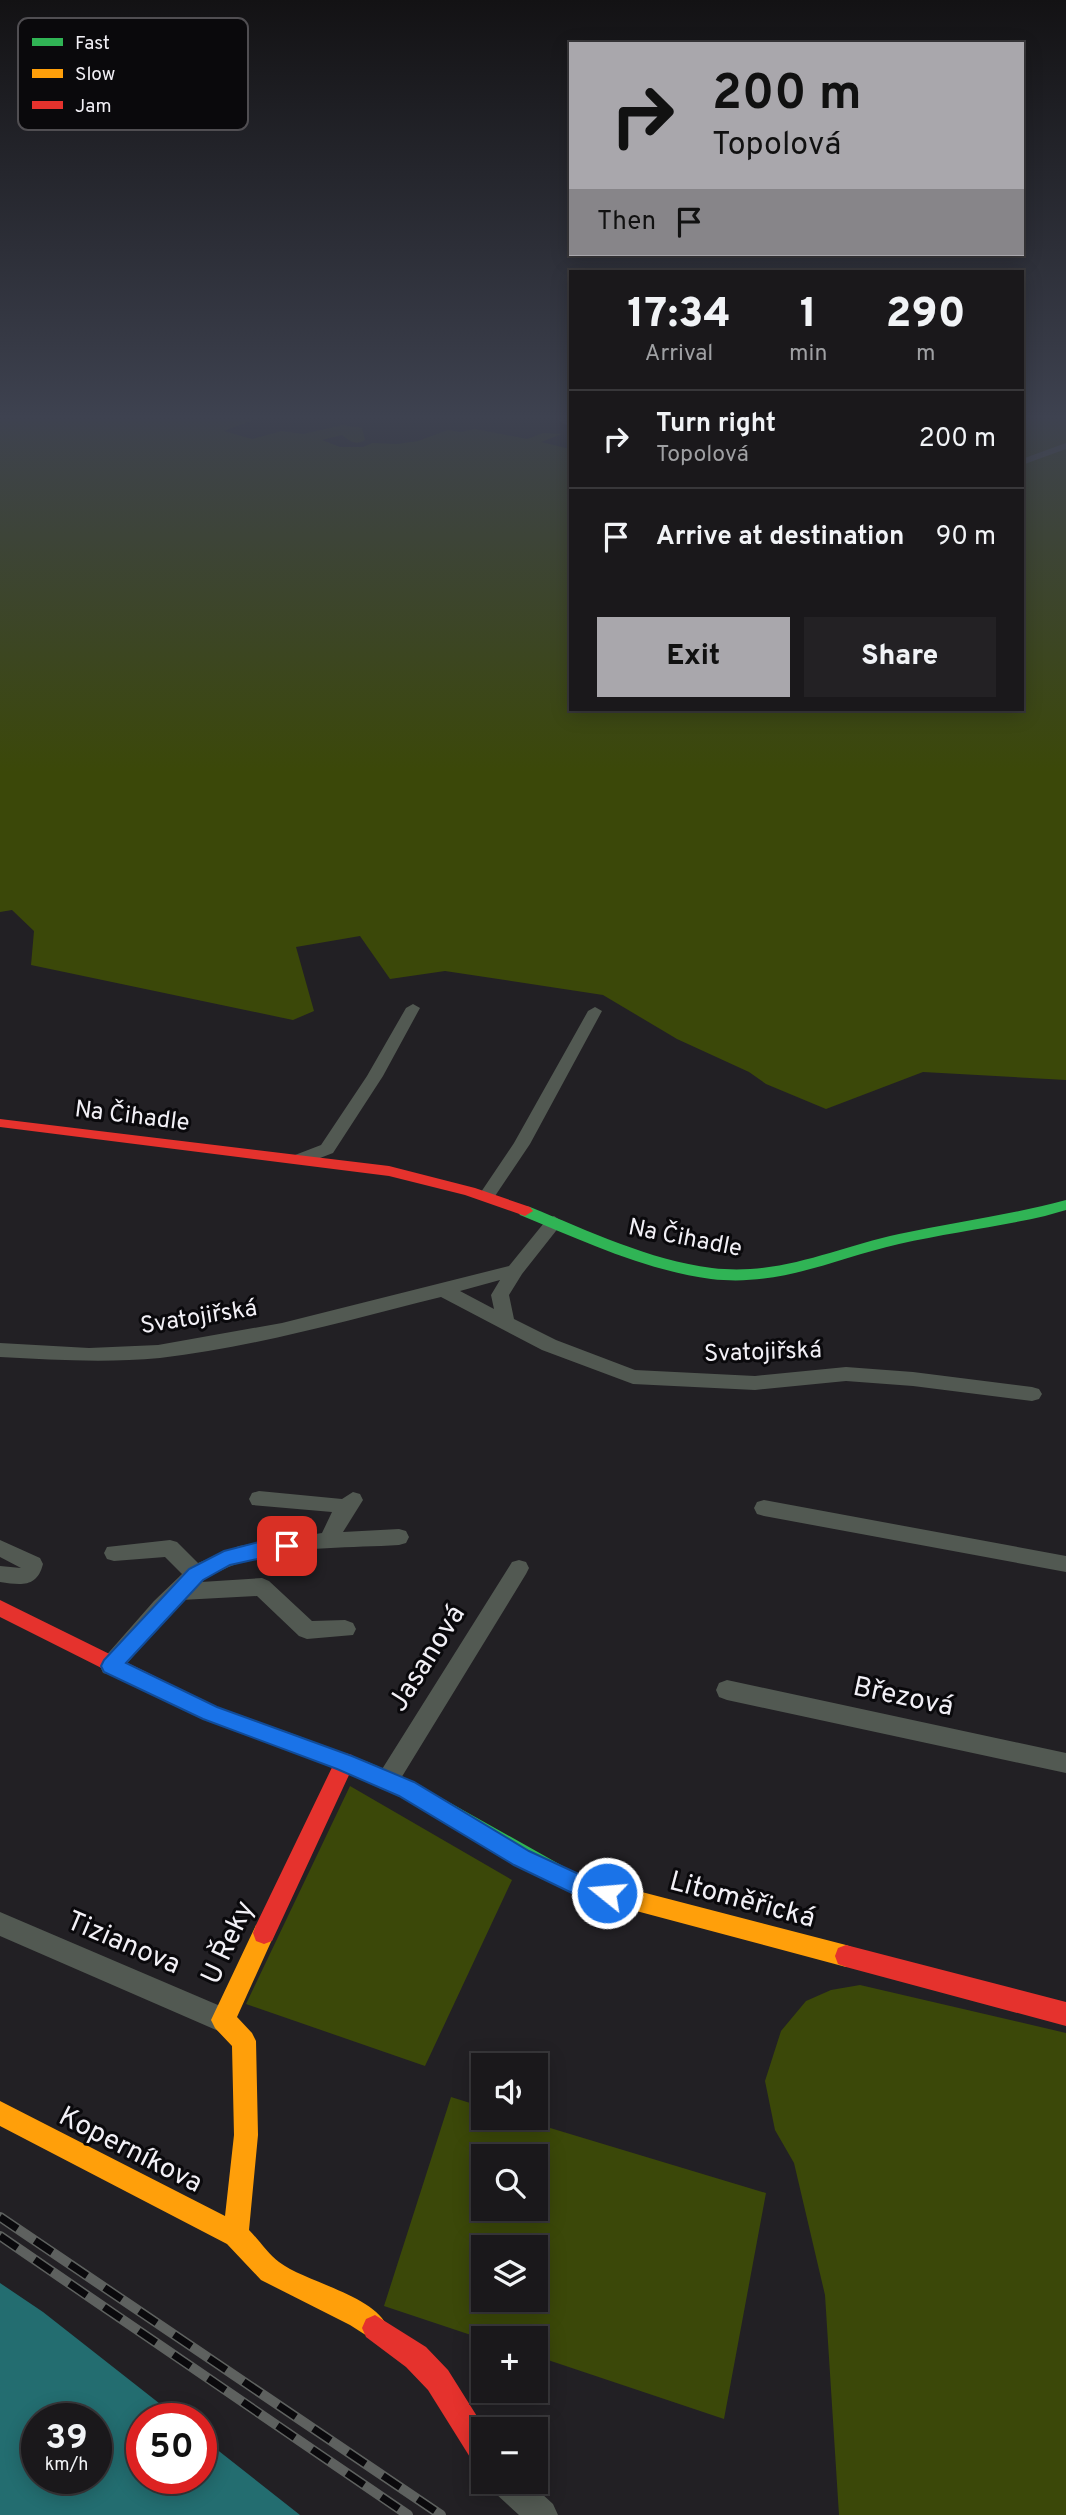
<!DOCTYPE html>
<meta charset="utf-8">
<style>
body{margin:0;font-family:Overpass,sans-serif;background:#232124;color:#f1f3f6;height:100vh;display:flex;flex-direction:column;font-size:26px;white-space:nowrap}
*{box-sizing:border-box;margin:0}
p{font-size:23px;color:#9fa0a3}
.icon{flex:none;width:38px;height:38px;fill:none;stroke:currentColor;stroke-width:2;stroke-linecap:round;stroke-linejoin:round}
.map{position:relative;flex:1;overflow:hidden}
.side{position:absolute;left:569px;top:270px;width:455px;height:441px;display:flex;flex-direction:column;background:#1a181b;border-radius:0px;box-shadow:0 4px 18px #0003,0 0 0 2px #38373a}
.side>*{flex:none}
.hud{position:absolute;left:569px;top:42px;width:455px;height:214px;border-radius:0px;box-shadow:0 4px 18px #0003,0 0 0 2px #38373a;background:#a9a7ac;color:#111;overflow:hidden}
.tools{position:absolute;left:471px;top:2053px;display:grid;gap:14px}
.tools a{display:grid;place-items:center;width:77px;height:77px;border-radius:0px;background:#1a181b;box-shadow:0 4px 18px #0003,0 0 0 2px #38373a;font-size:35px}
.speed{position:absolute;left:21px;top:2403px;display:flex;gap:14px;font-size:35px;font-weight:700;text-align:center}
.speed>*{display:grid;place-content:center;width:91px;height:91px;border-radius:50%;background:#1a181b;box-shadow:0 4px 18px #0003,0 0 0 2px #38373a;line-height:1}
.speed small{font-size:18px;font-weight:400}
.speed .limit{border:10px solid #d22;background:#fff;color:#111}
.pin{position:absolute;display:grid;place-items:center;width:60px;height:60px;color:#fff;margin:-30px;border-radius:14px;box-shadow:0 4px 10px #0006}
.me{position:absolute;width:77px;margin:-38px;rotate:287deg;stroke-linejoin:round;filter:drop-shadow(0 0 5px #0008)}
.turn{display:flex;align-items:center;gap:24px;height:147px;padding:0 28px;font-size:32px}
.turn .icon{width:91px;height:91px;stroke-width:2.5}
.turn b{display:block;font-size:49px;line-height:60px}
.then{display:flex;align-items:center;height:66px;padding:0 28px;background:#0003;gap:14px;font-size:26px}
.eta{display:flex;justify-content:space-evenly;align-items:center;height:119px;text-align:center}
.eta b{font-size:42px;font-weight:800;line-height:49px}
.cta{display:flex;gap:14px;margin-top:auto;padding:14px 28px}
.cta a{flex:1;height:80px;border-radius:0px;background:#a9a7ac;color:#111;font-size:28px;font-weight:800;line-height:80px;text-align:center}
.cta a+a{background:#232124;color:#f1f3f6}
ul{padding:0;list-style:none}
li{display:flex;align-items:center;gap:21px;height:98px;padding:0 28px;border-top:2px solid #38373a}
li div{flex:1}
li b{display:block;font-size:26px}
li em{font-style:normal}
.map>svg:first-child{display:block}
</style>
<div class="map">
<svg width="1066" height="2515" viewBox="0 0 1066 2515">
<rect width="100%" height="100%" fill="#222024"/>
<path fill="#3b4809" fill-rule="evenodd" d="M0 420H253L224 431 252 439 282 431 303 434 343 425 362 428 365 440C355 446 350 441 342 435L322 440 340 447H363L372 443 397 444 418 441 448 430 460 432 475 429 527 439 543 433 562 434 541 442 570 449V709H1022V420H1066V1080L923 1072 826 1109 766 1084 749 1072 677 1039 603 995 445 971 390 979 360 936 296 947 314 1011 293 1020 31 965 34 931 12 910 0 912Z
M350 1786 512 1880 425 2066 246 2004Z
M860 1985 1066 2033V2515H839L825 2295 794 2163 775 2130 765 2081 781 2031 806 2001 831 1990Z
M451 2097 483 2107V2118H517L766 2193 724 2419 536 2356V2338L483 2339 384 2306ZM536 2156V2208H483V2156ZM483 2247H536V2300H483Z"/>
<path fill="#236d70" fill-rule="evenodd" d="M0 2283 43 2312 178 2418H142V2478H201V2437L300 2515H0ZM37 2418H96V2478H37Z"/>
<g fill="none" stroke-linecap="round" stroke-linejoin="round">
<path fill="#525952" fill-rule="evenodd" d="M558 420H568L570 427Z
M1066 443V449L1022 465V459Z
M413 1004 420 1008 383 1076 333 1153 307 1163H295L293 1159 295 1155 321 1145 367 1076 406 1008Z
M595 1007 602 1011 530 1144 493 1199H481L479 1195 514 1143 588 1011Z
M554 1216 563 1222 522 1274 509 1295 514 1319 556 1340 635 1370 755 1376 846 1367 913 1372 1032 1387 1039 1389 1042 1394 1039 1399 1032 1401 913 1386 846 1381 755 1390 633 1384 542 1350 441 1297C348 1320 255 1347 160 1358 107 1363 53 1360 0 1357V1343L89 1348 158 1345 282 1323 509 1266 548 1218ZM500 1280 491 1295 494 1309 460 1291Z
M259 1491 342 1499 353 1492 360 1494 363 1500 343 1532 399 1529 406 1531 409 1537 406 1543 399 1545C333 1549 258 1544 201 1582L262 1578 269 1581 312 1621 345 1620 353 1623 356 1629 353 1635 307 1639 299 1636 257 1596 181 1600 119 1673 111 1675 103 1673 100 1666 103 1659 154 1601 182 1574 165 1557 114 1561 107 1559 104 1553 107 1547 170 1540 177 1542 198 1563 239 1546 322 1533 332 1512 252 1505 249 1499 252 1493Z
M764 1500 1066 1556V1572L764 1516 757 1514 754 1508 757 1502Z
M0 1540 40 1558 43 1564C37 1588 21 1585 0 1582V1566L21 1568 0 1557Z
M519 1560 526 1562 529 1568 526 1574 395 1788 387 1791 379 1788 375 1781 379 1774 512 1562Z
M727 1680 1066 1753V1773L727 1700 719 1697 716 1690 719 1683Z
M0 1912 232 2011 236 2020 232 2029 223 2033 0 1936Z
M490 2482H529L553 2504 558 2515H519L495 2493Z"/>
<path fill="#30b455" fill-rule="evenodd" d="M1066 1200V1210L1045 1216C997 1227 947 1233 899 1244 833 1259 781 1287 711 1279 644 1270 581 1240 520 1215L517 1211 525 1206 530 1207C589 1231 649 1260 712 1268 781 1276 834 1248 899 1234 955 1222 1011 1215 1066 1200Z
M282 1730 368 1762 413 1782 568 1869 571 1876 568 1883 560 1886 513 1862 399 1796 353 1775 275 1745 272 1739 275 1733Z"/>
<path fill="#ff9f0a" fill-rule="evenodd" d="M560 1866 584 1877 846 1945 854 1948 857 1956 854 1964 846 1967 580 1896 552 1883 549 1876 552 1869Z
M264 1922 272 1925 275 1933 237 2017 252 2033 256 2041 258 2135 249 2230C259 2240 268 2254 279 2262 307 2283 375 2295 388 2328L384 2337 375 2341 350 2325 261 2280 227 2244 0 2126V2101L225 2216 234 2135 232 2046 215 2028 211 2020 256 1925Z"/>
<path fill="#e5322d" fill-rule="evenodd" d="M0 1119 389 1166 475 1188 530 1207 533 1211 525 1216 465 1195 389 1176 0 1127Z
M0 1600 217 1707 289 1733 292 1739 289 1745 282 1748 203 1719 0 1617Z
M345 1753 352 1755 355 1762 272 1941 264 1944 256 1941 253 1933 256 1925 338 1755Z
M846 1945 1066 2002V2026L846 1967 838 1964 835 1956 838 1948Z
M375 2315 426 2347 448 2370 485 2429 483 2466 473 2462 428 2390 406 2367 366 2337 362 2328 366 2319Z"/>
<defs>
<path id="rail" d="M0 2217 441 2515
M0 2236 408 2515"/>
</defs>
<use href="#rail" stroke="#5e615f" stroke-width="10"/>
<use href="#rail" stroke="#0a090c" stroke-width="7" stroke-dasharray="21" stroke-linecap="butt"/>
</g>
<linearGradient id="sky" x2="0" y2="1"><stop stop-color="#131214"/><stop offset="0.54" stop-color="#3e4250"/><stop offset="1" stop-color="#3e4250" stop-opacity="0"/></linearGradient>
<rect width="1066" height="772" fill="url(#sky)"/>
<path fill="#1a73e8" stroke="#114b97" stroke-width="2" d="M287 1539 294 1541 297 1546 294 1551 230 1565 203 1580 126 1663 217 1707 352 1756 414 1782 529 1851 583 1876 614 1886 618 1893 614 1900 607 1904 572 1893 514 1865 399 1796 337 1769 203 1719 104 1672 101 1666 104 1660 189 1569 224 1551 263 1541Z"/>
<g text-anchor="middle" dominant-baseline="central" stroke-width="6" stroke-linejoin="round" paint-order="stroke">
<g font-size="24" fill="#f2f0f6" stroke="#0a090c">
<text transform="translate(132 1117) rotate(7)">Na Čihadle</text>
<text transform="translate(685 1239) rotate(11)">Na Čihadle</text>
<text transform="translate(199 1318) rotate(-9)">Svatojiřská</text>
<text transform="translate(763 1353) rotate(-2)">Svatojiřská</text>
</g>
<g font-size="28" fill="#f2f0f6" stroke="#0a090c">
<text transform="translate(428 1659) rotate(-58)">Jasanová</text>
<text transform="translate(903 1698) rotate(12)">Březová</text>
<text transform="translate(742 1901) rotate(15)">Litoměřická</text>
<text transform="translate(229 1943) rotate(-65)">U Řeky</text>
<text transform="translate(123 1944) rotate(23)">Tizianova</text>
<text transform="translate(130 2151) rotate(27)">Koperníkova</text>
</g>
</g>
<rect x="18" y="18" width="230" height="112" rx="10" fill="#0a090c" stroke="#504e52" stroke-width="2"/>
<rect x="32" y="38" width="31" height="8" fill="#30b455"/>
<rect x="32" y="69" width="31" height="9" fill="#ff9f0a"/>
<rect x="32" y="101" width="31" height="8" fill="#e5322d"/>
<g font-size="19" fill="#f2f0f6">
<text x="75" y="49">Fast</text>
<text x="75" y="80">Slow</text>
<text x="75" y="112">Jam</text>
</g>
</svg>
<div class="tools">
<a><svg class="icon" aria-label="sound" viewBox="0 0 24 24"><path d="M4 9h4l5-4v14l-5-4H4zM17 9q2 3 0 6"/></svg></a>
<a><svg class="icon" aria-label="search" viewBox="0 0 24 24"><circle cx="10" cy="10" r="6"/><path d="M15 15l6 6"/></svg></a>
<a><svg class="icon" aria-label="layers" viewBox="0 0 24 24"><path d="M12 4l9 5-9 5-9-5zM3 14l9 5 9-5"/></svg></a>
<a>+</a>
<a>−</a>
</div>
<div class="speed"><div>39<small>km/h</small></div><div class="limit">50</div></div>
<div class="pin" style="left:287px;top:1546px;background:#d93025"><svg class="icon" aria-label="arrive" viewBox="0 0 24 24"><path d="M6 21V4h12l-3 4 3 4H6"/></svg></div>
<svg class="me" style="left:607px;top:1893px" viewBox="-20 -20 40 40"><circle r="17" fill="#1a73e8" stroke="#fff" stroke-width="3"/><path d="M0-11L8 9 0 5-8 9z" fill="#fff"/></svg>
<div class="hud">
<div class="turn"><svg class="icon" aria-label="right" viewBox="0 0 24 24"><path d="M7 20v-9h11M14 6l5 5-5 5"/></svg><div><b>200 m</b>Topolová</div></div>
<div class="then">Then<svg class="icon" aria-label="arrive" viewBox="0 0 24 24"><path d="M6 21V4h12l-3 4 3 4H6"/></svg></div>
</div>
<section class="side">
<div class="eta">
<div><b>17:34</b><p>Arrival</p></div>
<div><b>1</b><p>min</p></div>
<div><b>290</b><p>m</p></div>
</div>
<ul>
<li><svg class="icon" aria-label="right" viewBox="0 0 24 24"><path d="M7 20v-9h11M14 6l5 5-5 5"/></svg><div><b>Turn right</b><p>Topolová</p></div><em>200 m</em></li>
<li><svg class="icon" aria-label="arrive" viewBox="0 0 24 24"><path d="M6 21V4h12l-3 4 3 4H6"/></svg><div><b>Arrive at destination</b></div><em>90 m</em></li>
</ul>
<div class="cta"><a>Exit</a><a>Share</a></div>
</section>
</div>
